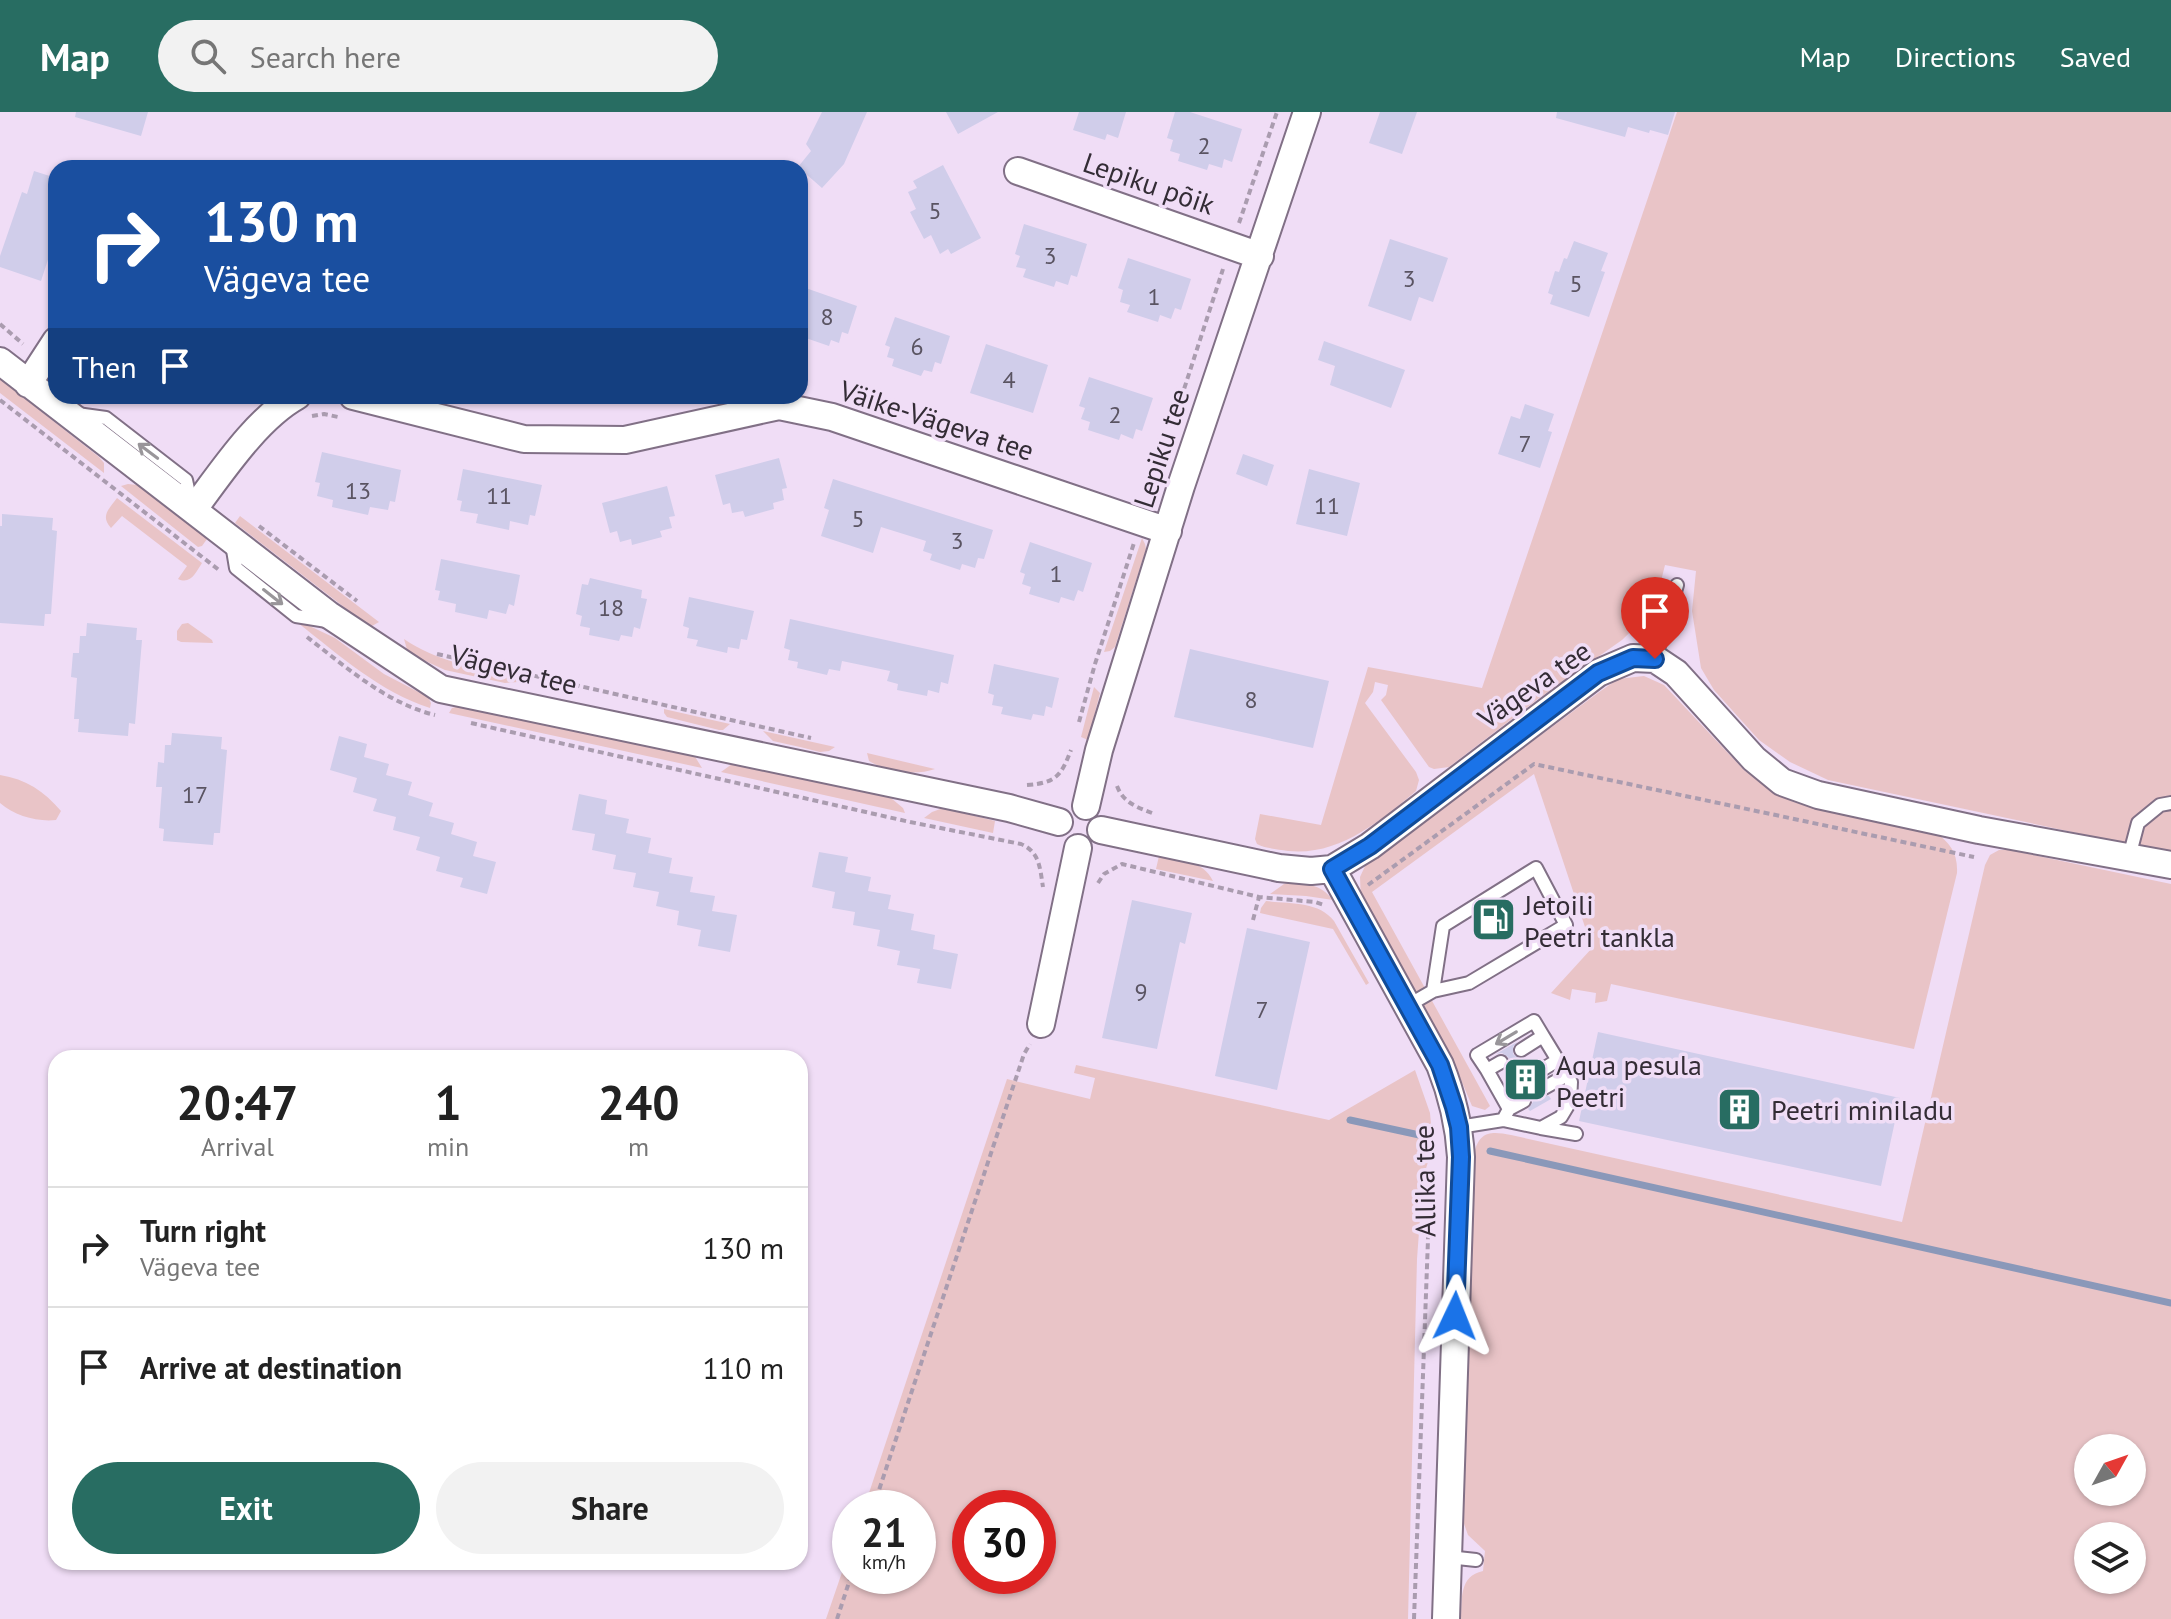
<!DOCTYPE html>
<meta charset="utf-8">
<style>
body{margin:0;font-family:"PT Sans",sans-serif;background:#f2f2f2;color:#222;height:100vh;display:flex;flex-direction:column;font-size:30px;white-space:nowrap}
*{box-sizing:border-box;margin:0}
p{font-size:26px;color:#767676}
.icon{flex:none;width:44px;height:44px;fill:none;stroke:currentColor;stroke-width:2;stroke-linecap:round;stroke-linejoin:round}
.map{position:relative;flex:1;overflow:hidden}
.details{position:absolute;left:48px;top:938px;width:760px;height:520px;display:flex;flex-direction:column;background:#fff;border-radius:24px;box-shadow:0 2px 6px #0004}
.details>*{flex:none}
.guide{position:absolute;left:48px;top:48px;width:760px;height:244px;border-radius:24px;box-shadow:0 2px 6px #0004;background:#1a4fa0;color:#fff;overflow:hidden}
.needle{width:52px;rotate:50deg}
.fabs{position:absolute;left:2074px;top:1322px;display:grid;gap:16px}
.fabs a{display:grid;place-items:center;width:72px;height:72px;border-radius:50%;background:#fff;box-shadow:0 2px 6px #0004;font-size:40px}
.speed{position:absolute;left:832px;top:1378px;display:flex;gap:16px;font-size:40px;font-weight:700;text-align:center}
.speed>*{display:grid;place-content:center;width:104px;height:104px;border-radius:50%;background:#fff;box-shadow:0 2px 6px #0004;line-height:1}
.speed small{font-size:20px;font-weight:400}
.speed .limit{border:12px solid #d22;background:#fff;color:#111}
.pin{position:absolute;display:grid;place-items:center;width:68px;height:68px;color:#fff;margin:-82px -34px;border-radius:50% 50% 50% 0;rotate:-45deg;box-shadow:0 0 8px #0007}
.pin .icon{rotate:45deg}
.me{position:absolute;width:88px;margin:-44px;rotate:2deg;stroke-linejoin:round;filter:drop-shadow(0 0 6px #0008)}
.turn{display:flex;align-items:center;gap:28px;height:168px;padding:0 24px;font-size:36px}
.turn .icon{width:104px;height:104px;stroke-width:2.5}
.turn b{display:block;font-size:56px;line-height:68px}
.then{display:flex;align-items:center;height:76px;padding:0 24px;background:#0003;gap:16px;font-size:30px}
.eta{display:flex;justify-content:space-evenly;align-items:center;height:136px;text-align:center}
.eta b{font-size:48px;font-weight:600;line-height:56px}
.primary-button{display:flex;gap:16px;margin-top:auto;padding:16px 24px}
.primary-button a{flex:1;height:92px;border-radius:48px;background:#286d62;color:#fff;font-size:32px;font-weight:600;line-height:92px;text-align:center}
.primary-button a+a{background:#f2f2f2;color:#222}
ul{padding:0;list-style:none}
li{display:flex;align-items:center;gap:24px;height:120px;padding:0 24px;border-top:2px solid #e0e0e0}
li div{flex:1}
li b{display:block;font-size:30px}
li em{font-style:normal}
header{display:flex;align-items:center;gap:48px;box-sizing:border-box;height:112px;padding:0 40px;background:#286d62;color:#fff}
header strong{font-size:38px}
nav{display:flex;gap:44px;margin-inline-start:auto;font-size:28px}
.search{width:560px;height:72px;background:#f2f2f2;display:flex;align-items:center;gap:20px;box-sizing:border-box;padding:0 28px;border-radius:44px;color:#767676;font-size:30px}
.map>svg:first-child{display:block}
</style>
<header>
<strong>Map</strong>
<div class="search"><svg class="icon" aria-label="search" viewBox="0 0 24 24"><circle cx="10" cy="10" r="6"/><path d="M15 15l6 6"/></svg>Search here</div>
<nav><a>Map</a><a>Directions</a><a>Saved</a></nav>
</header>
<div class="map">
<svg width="2171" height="1507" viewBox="0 0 2171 1507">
<rect width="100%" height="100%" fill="#f0ddf6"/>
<path fill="#e9c4c7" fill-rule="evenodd" d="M1677 0H2171V741L1828 668 1790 650 1759 628 1714 578 1701 556 1692 499 1696 459 1665 453 1654 497 1622 528 1538 587 1449 655 1434 657 1429 655 1381 588 1386 583 1388 573 1375 570 1373 580 1365 591 1416 660 1419 668 1416 679C1379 710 1339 744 1288 739 1277 737 1267 737 1257 732L1255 727 1260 702 1321 713 1368 555 1482 576Z
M0 267 99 345 104 351V361L0 281Z
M128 372 137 373 207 427 202 434 198 435 121 374Z
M117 386 202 451C196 460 191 473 178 467L187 454 122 404 111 416C100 404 109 397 117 386Z
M240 404 379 510 372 514 366 512 235 411Z
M1142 426 1145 432 1146 437 1115 535 1110 539 1104 540Z
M299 509 335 526 384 562 428 585 431 591 430 596C380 580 339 543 298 511Z
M188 511 212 528 213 531 181 530 177 528V519L182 512Z
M404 527C439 551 480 556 521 566L518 570 505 571 445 558 408 541Z
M1644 564 1664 573 1744 658 1772 679 1794 690 1816 697 1935 720C1950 731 1958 741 1957 761L1914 937 1611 872 1607 889 1595 891 1596 881 1572 877 1570 888 1551 881 1592 836 1534 662 1372 780 1490 994 1485 998 1472 994 1454 951 1361 789 1360 765 1366 752 1602 578 1618 567Z
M1094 575 1100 581 1088 628 1081 625Z
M468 592 686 641 694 643 702 656 449 601 452 596Z
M664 597 730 612 723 618H719L667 605 664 601Z
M763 619 835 635 829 639 820 640 800 635 773 629Z
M867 641 935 657C915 664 887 660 869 649Z
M732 652 891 686 903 696 905 701 721 660Z
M0 663C26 667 44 679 61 699L56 708C37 710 15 704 0 691Z
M943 696 995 709 993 721 924 706 932 700Z
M1999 738H2010L2171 772V1507H1461C1462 1487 1459 1464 1483 1459L1485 1439 1468 1423 1463 1409 1474 1042C1479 1019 1491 1019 1511 1023L1902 1110 1985 753 1990 743ZM2088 1336H2132V1380H2088ZM2088 1424H2132V1468H2088Z
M1159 744C1180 748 1203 748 1213 769L1156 757Z
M1289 771C1310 773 1319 771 1333 788L1306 784 1270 782 1284 772Z
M1266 789C1289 792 1319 789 1334 809L1369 871 1366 873 1333 817 1260 801 1261 796Z
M1076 953 1329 1008 1415 958 1430 1001 1433 1034 1423 1066 1417 1147 1408 1507H826L850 1437V1464H918V1396H864L1007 967 1090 987 1095 966 1074 961ZM970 1396H1038V1464H970Z"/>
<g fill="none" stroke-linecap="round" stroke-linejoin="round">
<path stroke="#8a98b9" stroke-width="7" d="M1350 1008 1424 1024
M1490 1039 2171 1191"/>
</g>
<path fill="#d0cdea" d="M76 0H148L141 24 75 5Z
M822 0H867L844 52 822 76 798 55 811 39 806 32Z
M946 0H998L958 22Z
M1079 0H1126L1118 26 1107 22 1105 28 1073 18Z
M1175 0H1190L1242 17 1232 50 1224 47 1222 56 1209 52 1207 58 1178 49 1180 42 1170 39 1173 28 1167 26Z
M1380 0H1417L1402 42 1369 31Z
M1557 0H1675L1668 23 1650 18 1649 21 1628 15 1625 25 1556 6Z
M943 53 981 126 951 142 948 137 940 142 931 123 924 127 910 100 916 97 908 80 917 76 913 69Z
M34 59 56 66V123L41 169 0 155V144L22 80 27 82Z
M1024 112 1087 132 1077 165 1071 163 1068 173 1056 169 1054 175 1023 165 1026 157 1016 155 1020 144 1015 142Z
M1390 127 1448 146 1433 190 1419 185 1411 209 1368 194Z
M1574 129 1608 141 1601 159 1605 160 1589 205 1550 192 1553 183 1548 181 1555 159 1559 160 1564 146 1567 147Z
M1128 146 1191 167 1181 198 1175 196 1171 207 1160 203 1158 210 1127 200 1130 193 1120 190 1123 178 1118 176Z
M800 174 857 194 848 222 842 220 839 231 831 228 829 234 800 224Z
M895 205 950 224 941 252 935 250 932 260 924 258 921 264 892 254 894 247 887 245 890 235 885 233Z
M1324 229 1405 258 1391 296 1330 273 1335 254 1318 248Z
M986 232 1048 253 1033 301 970 281Z
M1089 265 1153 286 1142 319 1136 317 1133 327 1121 322 1119 328 1088 318 1090 310 1081 307 1085 296 1079 294Z
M1525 292 1554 302 1548 319 1552 320 1540 356 1498 342 1511 304 1520 307Z
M322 340 401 358 395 390 390 389 388 398 370 395 368 403 332 395 333 388 317 384 320 371 315 370Z
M1243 342 1274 353 1267 374 1236 362Z
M779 346 787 376 782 377 784 388 773 391 774 397 745 405 743 399 732 401 730 391 723 393 715 363Z
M463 357 542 373 535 404 530 403 528 413 510 409 509 418 476 411 478 402 460 399 462 389 457 388Z
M1309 357 1360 371 1347 424 1296 412Z
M833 367 993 418 984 447 978 446 975 456 962 452 960 458 930 448 932 442 923 439 926 429 881 415 873 441 821 424 829 398 824 396Z
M667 374 675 404 669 405 672 416 660 419 662 425 632 433 631 427 620 430 617 419 610 421 602 391Z
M2 402 53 406 52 418 57 419 51 502H45L44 514 0 511V414H2Z
M1030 430 1092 451 1083 480 1078 478 1074 489 1061 485 1059 491 1029 482 1031 475 1022 472 1025 462 1020 460Z
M441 447 520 463 514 494 509 492 506 502 489 498 487 507 455 500 456 492 438 488 440 479 435 478Z
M590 466 642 478 641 486 647 487 640 517 634 515 632 525 621 523 619 529 589 523 590 516 580 514 582 504 576 502 582 472 588 473Z
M689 485 754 499 747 528 741 527 739 537 728 535 727 541 696 534 698 528 687 526 689 516 683 514Z
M790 507 954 543 948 572 941 570 939 581 928 578 927 584 897 578 898 572 887 569 890 559 842 549 840 559 829 557 827 563 797 556 798 550 788 548 790 538 784 536Z
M87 511 137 516 136 528H142L135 612 129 611 128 624 78 620 79 607H74L77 566 71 565 73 541H79L80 524H86Z
M1190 537 1329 569 1313 636 1174 605Z
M994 552 1059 566 1052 596 1046 594 1044 604 1033 602 1031 608 1001 602 1003 595 992 593 994 583 988 581Z
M172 621 222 625 221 637 227 638 220 721H214L213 733 163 729 164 717 159 716 162 675H156L158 650 164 651 165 633H171Z
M339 624 367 632 364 645 389 652 386 663 412 670 408 683 433 691 429 704 454 711 451 722 477 730 473 744 496 750 487 782 460 775 463 766 436 759 440 745 416 738 420 725 393 718 396 705 373 699 377 687 353 680 357 666 330 658Z
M579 682 607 688 605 702 629 707 626 721 651 726 648 741 672 746 669 761 693 765 690 780 715 784 712 799 737 803 730 840 698 834 701 818 677 813 679 799 656 794 659 780 633 775 636 761 613 757 616 743 592 738 595 722 572 718Z
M819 740 848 745 845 760 871 765 868 779 891 783 888 797 914 802 911 818 935 823 933 837 958 842 951 877 917 871 920 857 897 853 900 839 877 834 880 818 853 813 855 800 832 796 835 780 812 775Z
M1132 788 1192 801 1185 832 1180 830 1157 937 1102 926Z
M1501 788 1514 813 1485 828 1473 806Z
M1247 816 1310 830 1277 978 1215 964Z
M1598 920 1900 986 1881 1074 1579 1009Z
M1517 930 1513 935V942L1518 946H1526L1531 954 1527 958V966L1531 970 1537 971 1535 977 1539 983 1549 984 1551 987 1530 999 1528 997 1533 990 1531 984 1525 980 1519 981 1505 958 1510 951 1508 945 1502 941 1496 942Z"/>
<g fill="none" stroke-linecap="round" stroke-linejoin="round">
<defs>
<path id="service" d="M77 302 106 306 186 368 191 391
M232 432 236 456 296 504 327 509
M1655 547 1677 473
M2129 745 2138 711 2160 693 2171 691
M1407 894 1433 879 1469 871 1566 813 1536 756 1443 814 1433 879
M1501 950 1487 958 1509 997 1503 1008 1541 1016 1561 1005 1570 990 1571 970 1543 924 1521 938
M1487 958 1477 943 1534 909 1543 924
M1535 962 1558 948
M1544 976 1567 963
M1509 997 1524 989
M1459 1015 1503 1008
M1541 1016 1576 1022
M1448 1445 1476 1448"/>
<path id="minor" d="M1018 59 1260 144
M0 249 329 503 441 577 1009 696 1059 710
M28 272 56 229
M353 284 524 327 625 328 779 294 832 305 1168 419
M193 398C221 361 256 307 297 284
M1086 694 1099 638 1181 374 1307 0
M1101 718 1279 756 1311 759 1332 757 1370 734 1598 561 1633 546 1655 547 1676 561 1754 647 1782 670 1818 683 1979 718 2171 753
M1332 757 1440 953C1452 983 1459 1012 1461 1045L1446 1507
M1041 912 1078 736"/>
</defs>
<use href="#service" stroke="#817086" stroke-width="16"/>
<use href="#minor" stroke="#817086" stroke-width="30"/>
<path stroke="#aa9caf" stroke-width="4" stroke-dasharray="6 4" stroke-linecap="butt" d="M1239 111 1277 0
M0 212 23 232
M0 288 219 458
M312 304 324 302 338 305
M1175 305 1223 157
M259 414 357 489
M307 525C346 555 386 591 435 603
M437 542 811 626
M1079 610 1095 552 1134 431
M471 611 910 710 1021 732C1040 740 1040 757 1043 775
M1027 673C1056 671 1061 664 1071 638
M1117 674C1123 690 1136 695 1152 701
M1098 771 1104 762 1122 752 1259 785 1315 790 1324 793
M1368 773 1534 652 1974 745
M1253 808 1259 785
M873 1396 1024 942 1030 932
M837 1507 851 1464
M1414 1507 1430 1073 1435 1063"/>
<use href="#service" stroke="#fff" stroke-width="12"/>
<use href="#minor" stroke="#fff" stroke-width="26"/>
</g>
<defs><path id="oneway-shaft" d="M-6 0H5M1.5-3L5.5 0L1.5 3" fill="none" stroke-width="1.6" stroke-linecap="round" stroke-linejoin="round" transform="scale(2)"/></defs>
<g stroke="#99969a">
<use href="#oneway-shaft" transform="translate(148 339) rotate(-143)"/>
<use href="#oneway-shaft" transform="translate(273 485) rotate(38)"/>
<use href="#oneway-shaft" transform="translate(1506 926) rotate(149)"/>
</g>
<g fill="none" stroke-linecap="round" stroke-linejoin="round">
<defs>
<path id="route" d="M1455 1204 1461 1045 1459 1015 1454 995 1440 953 1332 757 1370 734 1598 561 1633 546 1655 547"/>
</defs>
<use href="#route" stroke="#114b97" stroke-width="20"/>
<use href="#route" stroke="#1a73e8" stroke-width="14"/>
</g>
<defs>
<symbol id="fuel-square" viewBox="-11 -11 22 22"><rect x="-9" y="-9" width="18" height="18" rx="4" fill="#286d62" stroke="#f0ddf6"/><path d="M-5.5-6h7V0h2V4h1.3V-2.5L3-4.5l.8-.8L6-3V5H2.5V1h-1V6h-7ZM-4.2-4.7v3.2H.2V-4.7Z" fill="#fff"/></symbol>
<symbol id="building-square" viewBox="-11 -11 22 22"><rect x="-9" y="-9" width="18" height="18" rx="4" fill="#286d62" stroke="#f0ddf6"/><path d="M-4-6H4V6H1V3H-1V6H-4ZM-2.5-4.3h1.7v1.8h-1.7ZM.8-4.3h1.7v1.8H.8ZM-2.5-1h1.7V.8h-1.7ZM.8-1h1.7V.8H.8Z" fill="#fff"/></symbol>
</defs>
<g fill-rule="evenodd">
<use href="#fuel-square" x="1468" y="782" width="51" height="51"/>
<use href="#building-square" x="1500" y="942" width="51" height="51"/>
<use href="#building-square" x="1714" y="972" width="51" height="51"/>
</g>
<g text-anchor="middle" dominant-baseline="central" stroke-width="7" stroke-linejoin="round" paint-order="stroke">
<g font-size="24" fill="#5a5462">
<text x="1204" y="33">2</text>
<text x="935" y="98">5</text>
<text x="1050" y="143">3</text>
<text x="1409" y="166">3</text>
<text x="1576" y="171">5</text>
<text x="1154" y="184">1</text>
<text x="827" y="204">8</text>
<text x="917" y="234">6</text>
<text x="1009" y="267">4</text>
<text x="1115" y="302">2</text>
<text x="1525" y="331">7</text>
<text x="358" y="378">13</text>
<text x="499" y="383">11</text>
<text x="1327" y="393">11</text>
<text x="858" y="406">5</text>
<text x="957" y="428">3</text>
<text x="1056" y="461">1</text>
<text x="611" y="495">18</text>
<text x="1251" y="587">8</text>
<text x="195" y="682">17</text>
<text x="1141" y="879">9</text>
<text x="1262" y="897">7</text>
</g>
<g font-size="28" fill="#332c35" stroke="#f0ddf6">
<text transform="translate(1149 71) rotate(19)">Lepiku põik</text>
<text transform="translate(937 308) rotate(18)">Väike-Vägeva tee</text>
<text transform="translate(1161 336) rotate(-72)">Lepiku tee</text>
<text transform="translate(514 557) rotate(14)">Vägeva tee</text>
<text transform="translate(1534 572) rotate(-35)">Vägeva tee</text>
<text transform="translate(1424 1069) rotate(-91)">Allika tee</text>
</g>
<g font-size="28" fill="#332c35" stroke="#f0ddf6" text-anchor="start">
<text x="1524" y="792">Jetoili<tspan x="1524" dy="32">Peetri tankla</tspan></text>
<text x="1556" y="952">Aqua pesula<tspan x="1556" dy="32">Peetri</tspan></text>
<text x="1771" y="997">Peetri miniladu</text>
</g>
</g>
</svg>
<div class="fabs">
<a><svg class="needle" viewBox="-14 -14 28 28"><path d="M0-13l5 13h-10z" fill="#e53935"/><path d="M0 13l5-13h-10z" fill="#767676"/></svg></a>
<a><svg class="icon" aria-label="layers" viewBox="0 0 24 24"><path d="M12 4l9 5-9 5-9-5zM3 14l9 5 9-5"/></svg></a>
</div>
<div class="speed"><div>21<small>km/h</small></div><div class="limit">30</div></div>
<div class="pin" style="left:1655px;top:547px;background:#d93025"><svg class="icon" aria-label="arrive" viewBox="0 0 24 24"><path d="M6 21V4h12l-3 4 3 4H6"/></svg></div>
<svg class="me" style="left:1455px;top:1204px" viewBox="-20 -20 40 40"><path d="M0-17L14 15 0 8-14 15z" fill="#1a73e8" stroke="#fff" stroke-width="4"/></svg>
<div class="guide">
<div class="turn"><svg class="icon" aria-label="right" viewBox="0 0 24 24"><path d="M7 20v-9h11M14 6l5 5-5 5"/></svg><div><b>130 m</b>Vägeva tee</div></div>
<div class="then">Then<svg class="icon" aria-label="arrive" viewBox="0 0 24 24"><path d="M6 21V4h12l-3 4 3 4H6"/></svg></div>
</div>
<section class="details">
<div class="eta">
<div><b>20:47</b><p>Arrival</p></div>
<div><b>1</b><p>min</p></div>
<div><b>240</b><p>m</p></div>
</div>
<ul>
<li><svg class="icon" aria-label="right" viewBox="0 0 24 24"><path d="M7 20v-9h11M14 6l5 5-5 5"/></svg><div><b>Turn right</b><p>Vägeva tee</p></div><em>130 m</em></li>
<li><svg class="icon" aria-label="arrive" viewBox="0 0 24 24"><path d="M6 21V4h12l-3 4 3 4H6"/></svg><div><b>Arrive at destination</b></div><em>110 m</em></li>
</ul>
<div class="primary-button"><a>Exit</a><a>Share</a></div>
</section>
</div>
